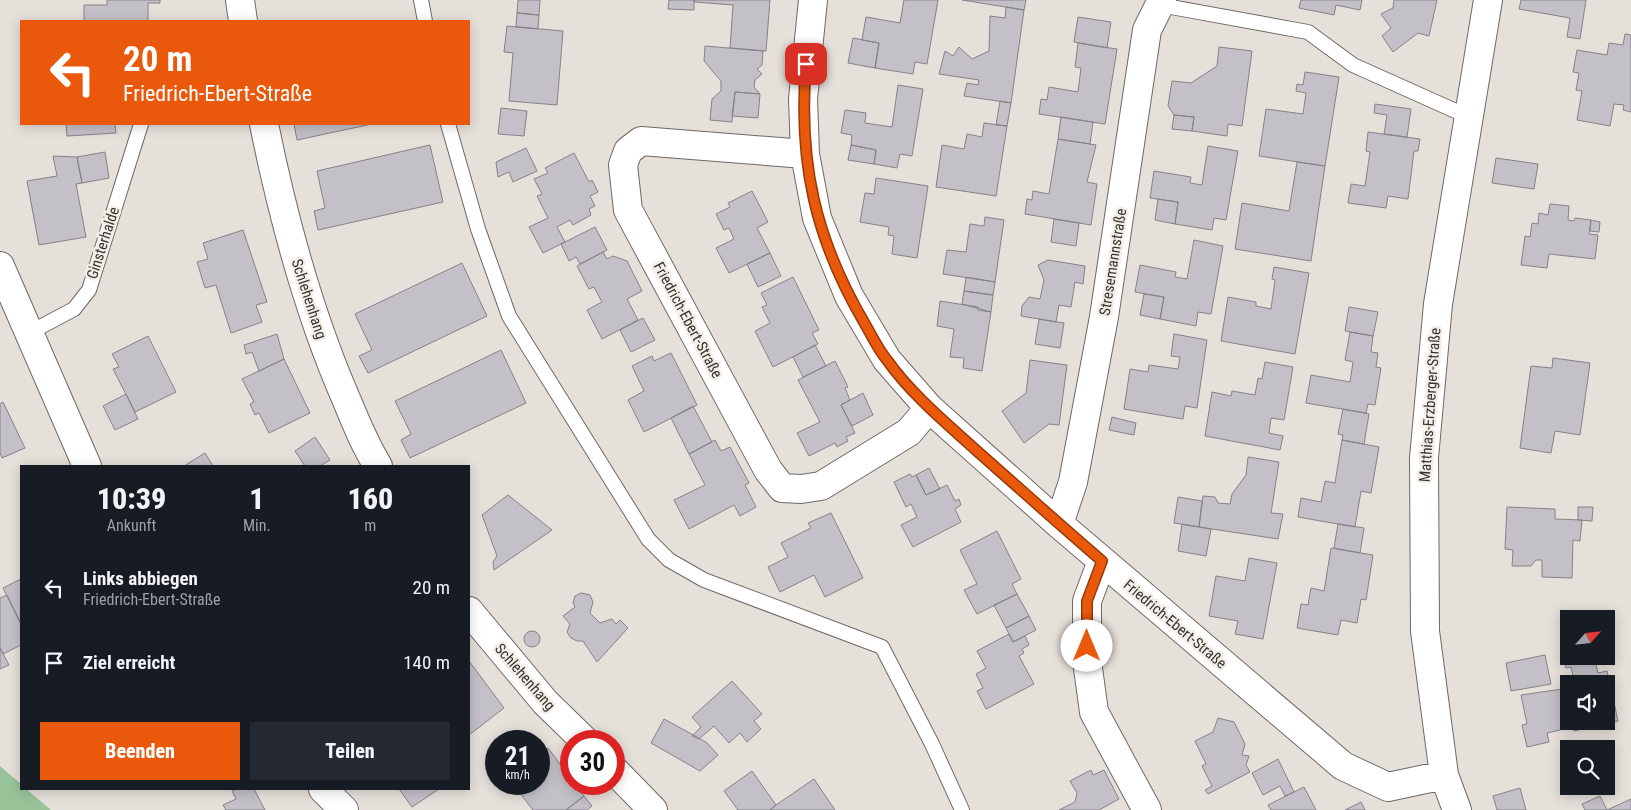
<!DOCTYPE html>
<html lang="de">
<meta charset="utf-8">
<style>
body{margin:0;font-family:"Roboto Condensed",sans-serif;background:#242831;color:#f1f3f6;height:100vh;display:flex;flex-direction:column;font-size:19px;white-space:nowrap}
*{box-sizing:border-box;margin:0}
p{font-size:16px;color:#9ea1a6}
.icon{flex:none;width:28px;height:28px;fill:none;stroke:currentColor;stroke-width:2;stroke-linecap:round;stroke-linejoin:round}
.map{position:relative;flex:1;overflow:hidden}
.details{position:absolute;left:20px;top:465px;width:450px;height:325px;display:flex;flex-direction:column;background:#171b24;border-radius:0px;box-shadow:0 2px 12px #0003}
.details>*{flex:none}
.banner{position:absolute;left:20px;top:20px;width:450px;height:105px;border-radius:0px;box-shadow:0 2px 12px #0003;background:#ea580c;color:#fff;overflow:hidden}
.needle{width:32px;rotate:63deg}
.tools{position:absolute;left:1560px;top:610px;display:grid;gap:10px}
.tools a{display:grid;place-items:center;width:55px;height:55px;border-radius:0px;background:#171b24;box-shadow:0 2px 12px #0003;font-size:25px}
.speed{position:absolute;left:485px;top:730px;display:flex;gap:10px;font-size:25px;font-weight:700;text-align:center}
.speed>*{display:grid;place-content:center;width:65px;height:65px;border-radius:50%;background:#171b24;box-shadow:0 2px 12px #0003;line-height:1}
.speed small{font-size:12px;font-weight:400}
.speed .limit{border:8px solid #d22;background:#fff;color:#111}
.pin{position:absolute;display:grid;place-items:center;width:42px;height:42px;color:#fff;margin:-21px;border-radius:10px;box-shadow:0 2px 8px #0006}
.me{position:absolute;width:55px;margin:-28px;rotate:0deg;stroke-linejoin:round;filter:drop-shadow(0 0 4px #0008)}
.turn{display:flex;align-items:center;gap:18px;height:105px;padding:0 20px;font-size:22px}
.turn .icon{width:65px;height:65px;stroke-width:2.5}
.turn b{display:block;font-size:35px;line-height:42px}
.eta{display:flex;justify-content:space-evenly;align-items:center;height:85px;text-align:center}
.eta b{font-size:30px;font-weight:800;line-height:35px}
.button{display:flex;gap:10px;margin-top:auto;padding:10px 20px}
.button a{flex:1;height:58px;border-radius:0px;background:#ea580c;color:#fff;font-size:20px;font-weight:800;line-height:58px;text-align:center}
.button a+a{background:#242831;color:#f1f3f6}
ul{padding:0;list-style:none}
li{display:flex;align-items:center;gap:15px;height:75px;padding:0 20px}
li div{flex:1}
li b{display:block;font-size:19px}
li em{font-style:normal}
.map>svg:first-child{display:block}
</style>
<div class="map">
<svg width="1631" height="810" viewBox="0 0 1631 810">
<rect width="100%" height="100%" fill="#e6e0db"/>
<path fill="#98c398" d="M0 766 21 784V789H26L51 810H0Z"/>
<path fill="#c3c0c7" stroke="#858288" d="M107 0H160V3H148V21H84V5H107Z
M518 0H540L539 15 517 13Z
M669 0H694V10L668 9Z
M694 0H770L766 51 730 48 733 5 694 2Z
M904 0H938L927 64 915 62 913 74 875 68 879 43 862 40 866 17 900 23Z
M962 0H1026L1024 10Z
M1301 0H1362L1360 10 1336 5 1334 15 1299 8Z
M1394 0H1437L1429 36 1418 33 1393 52 1382 36 1391 28 1381 14 1393 8Z
M1521 0H1586L1580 39 1567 37 1570 18 1519 9Z
M1006 7 1024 10 1011 103 964 96 967 83 978 85 979 80 939 74 945 51 953 56 959 47 972 59 989 51 990 16 1005 18Z
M517 13 539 15 538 29 516 27Z
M1078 17 1111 22 1107 48 1074 42Z
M507 26 563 31 557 105 509 101 513 53 504 52Z
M1625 34 1631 35V112L1623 110 1624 105 1614 104 1610 126 1577 120 1582 91 1576 90 1579 73 1573 72 1577 50 1607 55 1609 43 1623 45Z
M853 38 879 43 875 68 848 63Z
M1078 43 1117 49 1105 124 1039 114 1041 99 1047 100 1049 87 1078 92 1081 68 1075 67Z
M705 46 763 51 762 65 757 69 762 74 755 80 754 87 760 94 735 92 732 122 710 120 712 99 721 91V81L704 61Z
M1219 47 1252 51 1242 126 1228 124 1227 136 1192 131 1194 117 1174 115 1168 106 1172 81 1191 83 1217 66Z
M1305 72 1339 77 1325 166 1259 156 1266 109 1303 114 1306 93 1296 91 1297 84 1303 85Z
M898 85 923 89 912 156 900 154 897 168 874 164 876 150 851 145 852 135 841 133 845 110 866 113 865 123 892 127Z
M735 92 760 94 758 118 732 116Z
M1000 101 1011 103 1007 126 996 125Z
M1375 104 1411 109 1407 137 1384 134 1387 115 1374 113Z
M501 108 527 111 524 136 498 134Z
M1174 115 1194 117 1192 131 1172 129Z
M1061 117 1093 122 1090 144 1058 139Z
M984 123 1007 126 996 196 936 187 942 145 964 149 967 134 982 137Z
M66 124H115L116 133 67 136Z
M294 124H372L297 140Z
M1368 132 1420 139 1418 151H1414L1408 199 1388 196 1386 208 1348 203 1351 184 1365 186 1370 152 1366 151Z
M1058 139 1096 145 1087 182 1097 184 1091 225 1025 214 1027 199 1032 200 1033 191 1049 194Z
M430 145 443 202 318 230 314 211 325 208 317 171Z
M851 145 876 150 874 164 848 160Z
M1208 146 1238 151 1226 220 1214 218 1212 230 1175 224 1178 202 1150 198 1154 171 1191 177 1190 183 1202 185Z
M526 148 537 171 513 182 509 172 498 177 496 162Z
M105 152 109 178 82 183 77 157Z
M574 153 589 182 592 180 598 192 590 196 595 206 589 209 591 215 573 225 570 220 557 227 565 242 543 253 529 227 548 218 537 196 542 194 534 179 548 173 545 168Z
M53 156 77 157 82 183 76 184 86 237 39 245 27 181 57 176Z
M1496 158 1538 164 1534 189 1492 183Z
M1297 162 1325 166 1311 261 1235 249 1242 203 1289 211Z
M876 178 928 186 917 258 892 254 894 236 888 235 889 227 860 222 865 193 874 194Z
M752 191 768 222 757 228 770 253 729 273 716 248 734 239 729 228 724 230 716 214 730 207 728 203Z
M1158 199 1178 202 1175 224 1155 220Z
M1550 204 1569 206 1568 220 1574 221 1575 218 1591 220 1589 234 1598 235 1595 259 1549 254 1547 268 1521 265 1525 236 1530 237 1532 223 1538 224 1539 213 1548 215Z
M985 217 1004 220 995 282 943 274 947 250 966 252 970 224 984 226Z
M1054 219 1079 223 1076 246 1051 242Z
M1591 220 1600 222 1599 232 1590 231Z
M595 227 607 250 580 264 576 257 569 261 561 244Z
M243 230 267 302 256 305 262 322 231 333 216 285 205 288 197 262 208 259 203 243Z
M1194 240 1223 246 1211 314 1198 312 1196 326 1160 319 1164 297 1135 292 1140 265 1176 272 1175 277 1187 279Z
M603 252 607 259 613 256 627 261 642 291 627 299 638 320 602 339 587 310 602 302 594 287 589 289 577 266Z
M770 253 781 276 758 287 747 264Z
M1048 260 1085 266 1083 284 1075 282 1071 307 1059 305 1056 322 1021 316 1022 306 1029 297 1040 299 1044 280 1038 265Z
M462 263 487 316 368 373 359 356 372 350 355 314Z
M1274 267 1309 273 1295 354 1221 341 1228 297 1256 302V306L1271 309 1275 280 1272 279Z
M793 277 819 330 812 333 818 344 773 367 755 331 770 323 762 307 767 305 761 293Z
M966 277 995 282 993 295 964 291Z
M964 291 993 295 991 312 962 304Z
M1144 294 1164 297 1160 319 1140 315Z
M940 301 978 307V310L991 312 982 371 963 368 964 358 950 357 954 329 937 326Z
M1349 307 1378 312 1373 336 1345 331Z
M643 318 655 340 631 352 620 330Z
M1039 319 1064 323 1060 348 1035 344Z
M1350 332 1373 336 1371 352 1378 353 1376 367 1381 368 1375 405 1368 404 1366 413 1306 403 1311 375 1350 382 1353 362 1345 360Z
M277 334 284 359 259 371 252 352 246 354 244 345Z
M1174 334 1207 340 1197 408 1185 406 1183 419 1124 409 1130 369 1148 372 1149 365 1178 369 1180 357 1171 356Z
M148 336 176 392 135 412 113 369 119 367 112 354Z
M815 345 826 366 803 377 793 357Z
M501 350 526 403 410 458 401 440 411 434 395 401Z
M671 353 697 405 644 432 628 400 644 391 632 366 652 356 654 361Z
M1553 358 1590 363 1580 435 1555 431 1551 453 1520 448 1531 366 1552 368Z
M284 359 310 413 269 433 259 413 255 415 250 404 254 402 242 379Z
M1030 360 1067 365 1059 425 1049 424 1024 443 1002 411 1026 393Z
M835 361 848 387 845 388 850 400 841 405 855 433 846 437 848 441 837 447 835 443 809 456 797 433 820 422 798 380Z
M1265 362 1293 367 1284 420 1271 418 1269 433 1283 436 1280 450 1205 436 1212 392 1231 396 1232 391 1255 395 1258 378 1262 379Z
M863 393 873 415 852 426 841 405Z
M126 394 138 419 115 430 103 406Z
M3 402 25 448 2 458 0 453V404Z
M693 406 712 442 689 454 671 418Z
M1343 409 1369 414 1364 444 1342 440 1343 435 1338 434Z
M1112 417 1136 423 1134 435 1109 430Z
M315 437 330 460 320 466H305L295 451Z
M715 440 721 451 730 447 749 483 745 485 756 507 740 516 734 505 689 529 674 500 705 485 689 454Z
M1342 440 1379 447 1371 493 1361 491 1355 527 1298 517 1301 498 1321 502 1325 481 1335 483Z
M205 453 213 466H184Z
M1248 457 1279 462 1271 513 1283 514 1278 539 1199 527 1203 496 1215 497 1218 503 1230 504 1232 494 1246 475Z
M929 468 940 489 926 495 916 475Z
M910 474 912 477 916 475 926 495 947 485 955 501 959 499 961 505 955 509 961 522 913 547 901 525 917 517 911 504 906 507 894 482Z
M508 495 552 530 494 570 493 562 497 556 482 515Z
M1178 497 1202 501 1199 527 1174 523Z
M1507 507 1555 509V519L1582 520 1580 541 1573 540 1572 578 1542 577V560H1536L1531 566H1512L1513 550 1505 549Z
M1578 507H1593L1592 521 1578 520Z
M831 513 863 578 825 597 814 575 780 592 768 567 788 557 781 543 811 528 808 523Z
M1182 524 1211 529 1206 556 1178 551Z
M1338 524 1364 528 1360 553 1334 548Z
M997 531 1021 579 1012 584 1017 594 977 614 964 590 977 584 960 550Z
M1331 548 1373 555 1366 600 1361 599 1357 623 1341 620 1338 635 1297 628 1301 604 1308 605 1311 588 1324 591Z
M1249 558 1277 563 1263 639 1235 634 1238 621 1209 616 1216 576 1245 581Z
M21 579V624L3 588Z
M581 593 590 595 593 602 590 613 600 623 612 619 616 624 620 620 628 628 597 662 583 641H577L571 638 567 632 570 624 563 616 575 607 573 603 575 596Z
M1017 594 1029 616 1006 628 994 605Z
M7 595 21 624V645L3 654 0 648V598Z
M1029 616 1036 630 1013 642 1006 628Z
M524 639a8 8 0 1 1 16 0a8 8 0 1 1-16 0Z
M1009 634 1013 642 1025 636 1029 645 1022 649 1024 653 1019 656 1034 684 986 709 977 691 983 688 976 674 986 668 977 651Z
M0 648 9 665 0 669Z
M1569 653V656H1594L1598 673 1607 671 1618 721 1574 731 1573 727 1547 733 1549 742 1527 747 1522 725 1527 724 1521 695 1569 688V721H1606V684H1575L1571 667 1566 668 1563 655Z
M1545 655 1551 684 1511 691 1506 663Z
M469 661 504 708 469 735Z
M732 681 762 714 754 721 761 729 747 742 740 733 729 743 714 726 699 739 692 736 701 727 692 717Z
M1218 718 1234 722 1245 744 1242 755 1249 756 1246 765 1250 772 1208 794 1205 790 1212 786 1202 766 1206 764 1195 741 1213 732Z
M664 719 706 742 718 755 700 771 651 743Z
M548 748 571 779V784H575L584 796 566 810H533L513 784H539V755Z
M1278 759 1294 792 1285 796 1280 786 1263 795 1252 773Z
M1091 770 1093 775 1104 770 1119 799 1099 810H1059L1075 802 1077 793 1070 781Z
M752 771 776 805 770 810H738L724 791Z
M814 779 835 810H770L776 805Z
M1304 787 1316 810H1271L1268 805Z
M1520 788 1526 810H1497L1493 796Z
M237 789H254L265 810H226L223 805 236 799 232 791Z
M399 789H439L412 807Z
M584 796 592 806 587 810H566Z
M1600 796 1607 810 1631 799V810H1585L1582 804Z
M1361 802 1365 810H1345Z"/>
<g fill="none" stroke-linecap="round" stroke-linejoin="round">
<defs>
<path id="service" d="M421 0 425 21
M1160 5 1308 32 1353 65 1469 117
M448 124 478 229 509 316 648 539 669 560 704 580 882 647 932 744 962 810
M29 333 74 309 89 290 141 124"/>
<path id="minor" d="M240 0 243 21
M813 0 803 99 805 154 817 218 849 296 887 360 929 408 1059 524 1343 766 1388 787 1444 775
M264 124C283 218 308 312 347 401 356 423 365 445 378 466
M805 154 641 141 628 151 623 165 628 210 768 470 782 488 801 489 821 486 909 432 929 408
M0 266 87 466
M1059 524 1073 482 1104 317 1147 30 1162 0
M1102 561 1087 601V661L1094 712 1147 810
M469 611 545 702 585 741
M614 770 653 810
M323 789 344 810
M1457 810 1444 775 1425 631 1424 458 1438 304 1488 0"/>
</defs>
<use href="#service" stroke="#6e6964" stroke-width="16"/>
<use href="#minor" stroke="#6e6964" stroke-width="30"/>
<use href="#service" stroke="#fff" stroke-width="14"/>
<use href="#minor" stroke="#fff" stroke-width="28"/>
</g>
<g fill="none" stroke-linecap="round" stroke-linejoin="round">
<defs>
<path id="route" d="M806 64C798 162 815 239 865 324 872 336 878 349 887 360 911 394 946 423 977 451 1019 488 1060 525 1102 561L1087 601V646"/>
</defs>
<use href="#route" stroke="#983908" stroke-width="12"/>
<use href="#route" stroke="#ea580c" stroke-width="9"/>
</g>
<g text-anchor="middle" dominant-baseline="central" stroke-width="5" stroke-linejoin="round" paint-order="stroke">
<g font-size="15" fill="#353331" stroke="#f3eee8">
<text transform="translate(103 243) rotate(-72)">Ginsterhalde</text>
<text transform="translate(1113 262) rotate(-81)">Stresemannstraße</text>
<text transform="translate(309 299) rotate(72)">Schlehenhang</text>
<text transform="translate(688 320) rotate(62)">Friedrich-Ebert-Straße</text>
<text transform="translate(1430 405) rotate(-86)">Matthias-Erzberger-Straße</text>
<text transform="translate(1175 624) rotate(40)">Friedrich-Ebert-Straße</text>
<text transform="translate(525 677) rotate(49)">Schlehenhang</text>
</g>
</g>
</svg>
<div class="tools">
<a><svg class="needle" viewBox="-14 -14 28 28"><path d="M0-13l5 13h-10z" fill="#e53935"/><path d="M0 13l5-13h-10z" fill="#9ea1a6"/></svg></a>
<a><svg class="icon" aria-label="sound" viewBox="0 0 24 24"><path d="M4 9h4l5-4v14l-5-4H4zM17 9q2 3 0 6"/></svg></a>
<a><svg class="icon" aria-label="search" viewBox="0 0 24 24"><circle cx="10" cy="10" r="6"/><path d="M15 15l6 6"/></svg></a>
</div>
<div class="speed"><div>21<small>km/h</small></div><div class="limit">30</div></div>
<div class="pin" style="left:806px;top:64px;background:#d93025"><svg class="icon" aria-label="arrive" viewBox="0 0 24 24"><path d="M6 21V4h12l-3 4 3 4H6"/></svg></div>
<svg class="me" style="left:1087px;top:646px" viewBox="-20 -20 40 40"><circle r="19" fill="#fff"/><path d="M0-13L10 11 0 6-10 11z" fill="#ea580c"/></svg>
<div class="banner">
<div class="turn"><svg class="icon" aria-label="left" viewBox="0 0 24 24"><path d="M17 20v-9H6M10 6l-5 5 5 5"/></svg><div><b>20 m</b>Friedrich-Ebert-Straße</div></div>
</div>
<section class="details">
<div class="eta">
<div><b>10:39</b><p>Ankunft</p></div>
<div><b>1</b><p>Min.</p></div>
<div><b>160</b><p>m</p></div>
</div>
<ul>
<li><svg class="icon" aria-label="left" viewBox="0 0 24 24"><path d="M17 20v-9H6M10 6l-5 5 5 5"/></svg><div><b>Links abbiegen</b><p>Friedrich-Ebert-Straße</p></div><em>20 m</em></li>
<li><svg class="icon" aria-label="arrive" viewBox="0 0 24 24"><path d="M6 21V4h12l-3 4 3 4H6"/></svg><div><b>Ziel erreicht</b></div><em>140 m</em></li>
</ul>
<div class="button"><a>Beenden</a><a>Teilen</a></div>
</section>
</div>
